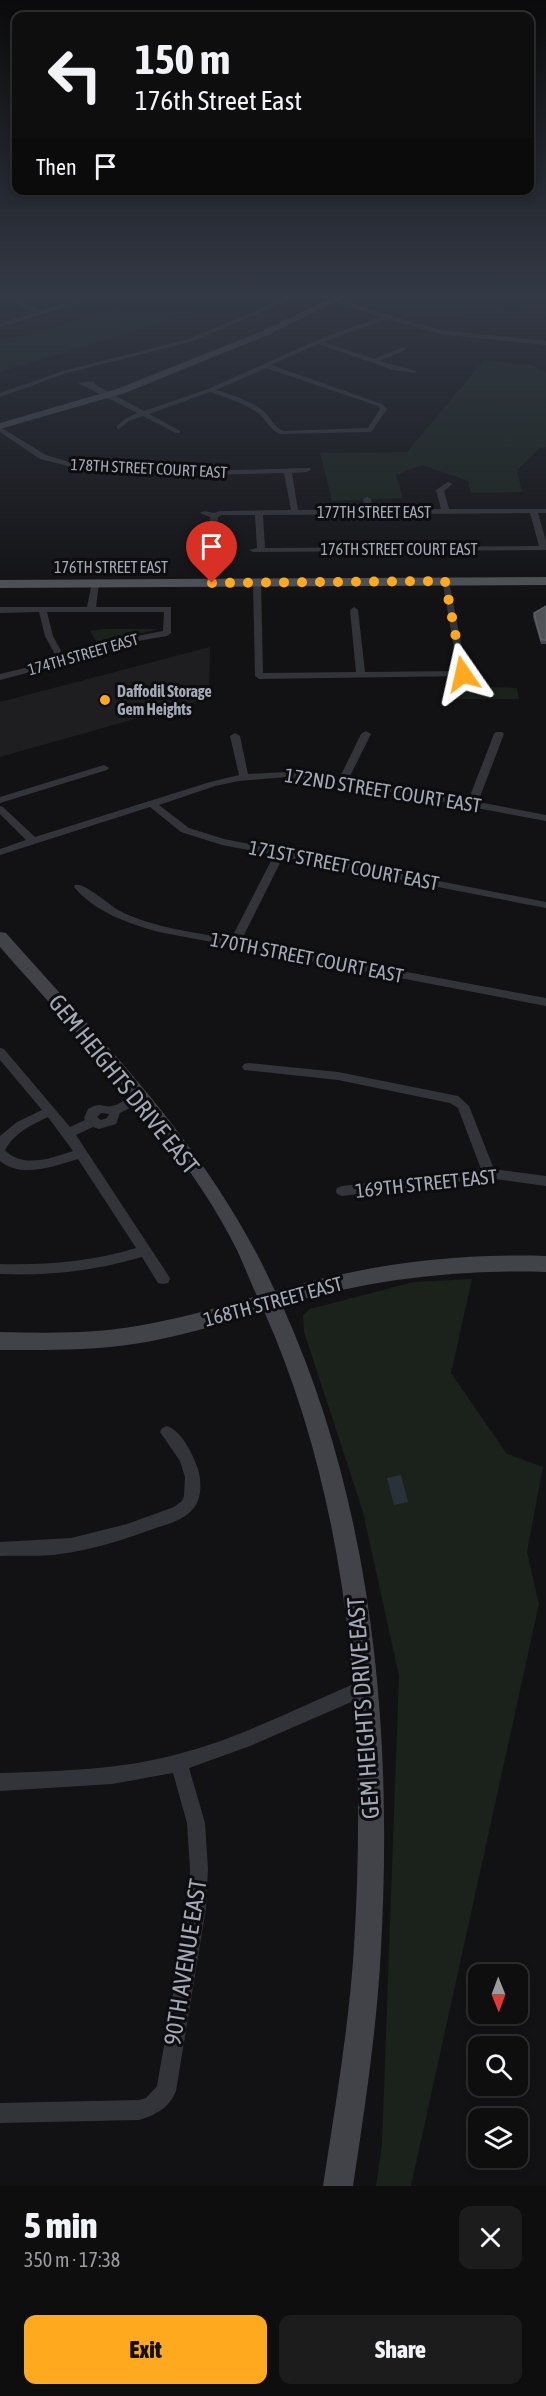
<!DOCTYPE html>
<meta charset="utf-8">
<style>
body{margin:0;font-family:"Asap Condensed",sans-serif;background:#1c1c1d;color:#f1f3f6;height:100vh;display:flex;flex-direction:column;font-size:22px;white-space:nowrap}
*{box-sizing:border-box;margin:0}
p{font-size:20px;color:#9b9c9e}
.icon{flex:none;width:33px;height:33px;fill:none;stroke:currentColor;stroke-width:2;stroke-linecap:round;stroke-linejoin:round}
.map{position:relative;height:2186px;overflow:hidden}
.side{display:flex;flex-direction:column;background:#0e0e0f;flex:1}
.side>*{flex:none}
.guide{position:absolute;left:12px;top:12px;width:522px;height:183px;border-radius:12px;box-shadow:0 3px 9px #0003,0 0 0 2px #2e2e2f;background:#0e0e0f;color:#f1f3f6;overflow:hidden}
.needle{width:39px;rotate:179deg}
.fabs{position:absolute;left:468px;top:1964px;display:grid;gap:12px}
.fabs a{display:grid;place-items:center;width:60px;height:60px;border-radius:12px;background:#0e0e0f;box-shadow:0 3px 9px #0003,0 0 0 2px #2e2e2f;font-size:30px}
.pin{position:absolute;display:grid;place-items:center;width:51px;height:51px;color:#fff;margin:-62px -26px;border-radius:50% 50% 50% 0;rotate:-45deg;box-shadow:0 0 6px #0007}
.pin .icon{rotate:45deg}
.me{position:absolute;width:66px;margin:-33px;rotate:349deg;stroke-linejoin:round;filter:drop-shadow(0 0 4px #0008)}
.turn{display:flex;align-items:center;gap:21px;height:126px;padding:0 24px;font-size:27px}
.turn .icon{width:78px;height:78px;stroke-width:2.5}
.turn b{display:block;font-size:42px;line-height:51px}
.then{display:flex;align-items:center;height:57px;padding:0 24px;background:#0003;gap:12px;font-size:22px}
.round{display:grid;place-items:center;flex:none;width:63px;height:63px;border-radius:12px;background:#1c1c1d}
.headline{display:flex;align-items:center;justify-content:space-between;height:102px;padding:0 24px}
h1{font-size:36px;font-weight:800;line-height:45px}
.action{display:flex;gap:12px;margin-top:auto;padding:12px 24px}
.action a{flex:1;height:69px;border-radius:12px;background:#ffa91f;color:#111;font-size:24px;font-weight:800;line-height:69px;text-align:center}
.action a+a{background:#1c1c1d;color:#f1f3f6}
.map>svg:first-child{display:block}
</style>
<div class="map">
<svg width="546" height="2186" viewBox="0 0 546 2186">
<rect width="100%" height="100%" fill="#121214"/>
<path fill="#1e1e21" d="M357 295H546V314L478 313 405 318 349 301Z
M210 647 209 698 0 757V702Z"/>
<path fill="#1a221b" d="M154 295H247L229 303 0 372V342L71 323Z
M506 295 518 298 515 301 521 307 519 310C504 315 493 304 480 300L492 297 501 301Z
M484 360 531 365 546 372V447L539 449 517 470 522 492 471 493 468 481 422 465 396 475 403 498 332 501 320 453 407 452Z
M105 629H159L98 644 90 631Z
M479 680 489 687 517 688 519 699H458L455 683 468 684Z
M472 1279 451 1373 507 1454 543 1467 527 1552 539 1604 411 2186H376L382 2144 399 1676 363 1512 304 1332 303 1315 310 1309 414 1282Z"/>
<path fill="#283238" d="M401 1475 408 1502 394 1505 387 1478Z"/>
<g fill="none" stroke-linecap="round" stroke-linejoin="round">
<path fill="#333439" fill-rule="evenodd" d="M0 295H8L40 311 96 295H106L0 327V323L34 313Z
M293 295H301L193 341 67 373 0 397V393L63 371 189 339Z
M313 295H323L440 330 546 341V345L439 334 388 319 323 342 374 359 401 348H405V350L380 361 416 371V373L394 370 318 344 271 365 382 404 387 409 372 431 370 432 280 434C270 430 267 421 259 414 245 403 227 398 210 392L149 414 180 431V433H176L143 416 129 421 119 429 117 428V426L125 419 137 413 78 383 93 381 96 385 144 411 208 389 327 336 381 317ZM266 368 378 406 380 409 368 428 283 431C274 427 270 416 262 410 249 400 232 395 216 390Z
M0 427 46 455 76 464 196 471 310 468 311 470 307 472 292 473 298 510H366L363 499 367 497 371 499 373 510 441 509 436 490 448 482 452 484 444 491 449 509H546V513H538L546 541V550L253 552 249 550 257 548 255 515H222L218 517 216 577 212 579 208 577 210 517 200 513 204 511 214 513 221 511 291 510 284 473 196 475 76 468 40 459 0 432ZM530 513 539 546 265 548 263 515Z
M442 579 449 581 467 674 466 676 259 679 255 676 253 583 257 581 261 583 263 673 356 672 350 610 354 607 358 610 365 672 458 671Z
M92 582 99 584 96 607H171V633L167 636 126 643 85 658 0 680V674L58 660 45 636 39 612 0 613V607H87ZM47 612H164L163 631 121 639 65 658 53 636Z
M366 731 371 734 349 778 468 801 494 734 496 732H502L504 734 478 802 546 815V821L353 785 286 777 239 781 215 786 159 805 189 828 224 839 546 902V908L283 857 241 941 546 998V1006L159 932C129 924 95 912 74 887L75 885C85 883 108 904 118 910 153 928 193 932 231 939L274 855 222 845 181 832 150 807 0 855V849L26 840 0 814V806L3 807 35 837 210 782 239 775 230 736 235 733 240 736 248 774 286 772 340 777 361 734Z
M104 765 109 768 107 770 0 803V797Z
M0 1048 4 1049 70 1127 85 1120 84 1118 88 1109C103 1101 101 1108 112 1106 124 1104 132 1091 145 1094L147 1097 145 1100 120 1113 116 1124 99 1129 93 1127 76 1135 168 1275 170 1279 168 1283 163 1284 158 1283 142 1257C95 1271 49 1276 0 1274V1264C47 1265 91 1262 136 1248L78 1159C55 1166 21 1179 0 1161V1136L17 1122 42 1110 0 1060ZM101 1113 109 1114 107 1118 101 1120 97 1117ZM48 1117 73 1151C52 1158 22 1169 5 1150 14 1133 31 1125 48 1117Z
M248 1063 338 1072 458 1096 469 1106 494 1169 546 1176V1186L489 1178 342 1196 337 1194 336 1191 337 1188 342 1186 481 1169 458 1108 450 1103 338 1080 244 1070 242 1067 244 1064Z
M167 1426C182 1431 193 1455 198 1469 202 1483 202 1502 190 1512 181 1521 165 1525 153 1529 123 1540 91 1550 60 1554 40 1557 20 1555 0 1556V1542L71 1538 127 1524 174 1507 182 1501 184 1496 185 1477 180 1461 160 1432 162 1428Z
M366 1679 372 1681 374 1687 372 1693 250 1746 189 1768 205 1823 208 1869 206 1908 176 2091C169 2108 156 2115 139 2120L0 2123V2103L139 2100 146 2098 157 2086 188 1908 190 1869 187 1823 173 1773 112 1784 0 1791V1773C60 1771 120 1770 178 1754 244 1737 304 1704 366 1679Z"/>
<path fill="#414349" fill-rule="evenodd" d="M338 295H350L268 335 125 393 0 429V423L117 389 262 331Z
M0 932 6 933C107 1047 211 1150 275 1291 364 1265 453 1253 546 1256V1272C455 1269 368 1280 282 1305 373 1506 393 1730 381 1948 377 2028 365 2107 353 2186H323C335 2107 349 2027 354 1947 367 1733 352 1510 264 1311 221 1324 178 1337 134 1344 89 1351 45 1350 0 1350V1332C46 1333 92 1334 137 1326 178 1319 218 1308 257 1296 250 1281 244 1265 237 1250 183 1141 80 1039 0 947Z"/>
<path fill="#4f5158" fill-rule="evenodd" d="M546 577V585L0 588V580Z"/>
</g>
<path fill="#45464c" d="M546 606V644H541L533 617 534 613Z"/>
<path fill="#4f5157" stroke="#5c5f66" stroke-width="1.5" d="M546 606V640H541L534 613Z"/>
<linearGradient id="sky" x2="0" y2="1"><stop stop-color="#0a0a0b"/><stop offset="0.49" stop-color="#333945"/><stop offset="1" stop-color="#333945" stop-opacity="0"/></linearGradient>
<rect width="546" height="601" fill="url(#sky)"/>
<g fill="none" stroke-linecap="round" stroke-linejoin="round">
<path stroke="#ffa91f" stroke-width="10" stroke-dasharray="0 18" d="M212 583 445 581 463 674"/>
</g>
<circle fill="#ffa91f" stroke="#0d0d0f" stroke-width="2" cx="105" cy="700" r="6"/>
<g text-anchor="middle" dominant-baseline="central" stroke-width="6" stroke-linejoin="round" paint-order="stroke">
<g font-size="16" fill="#a3a9b6" stroke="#0d0d0f">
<text transform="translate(149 468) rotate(3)">178TH STREET COURT EAST</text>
<text x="374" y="512">177TH STREET EAST</text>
<text x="399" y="549">176TH STREET COURT EAST</text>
<text x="111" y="567">176TH STREET EAST</text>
<text transform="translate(83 654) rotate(-16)">174TH STREET EAST</text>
</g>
<g font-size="16" font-weight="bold" fill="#a3a9b6" stroke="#0d0d0f" text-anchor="start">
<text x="117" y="691">Daffodil Storage<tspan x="117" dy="18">Gem Heights</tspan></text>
</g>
<g font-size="20" fill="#a3a9b6" stroke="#0d0d0f">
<text transform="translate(383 790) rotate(9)">172ND STREET COURT EAST</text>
<text transform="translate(344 865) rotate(11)">171ST STREET COURT EAST</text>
<text transform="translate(307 957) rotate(11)">170TH STREET COURT EAST</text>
<text transform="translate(426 1183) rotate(-6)">169TH STREET EAST</text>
<text transform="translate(273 1301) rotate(-15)">168TH STREET EAST</text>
</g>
<g font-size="24" fill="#a3a9b6" stroke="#0d0d0f">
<text transform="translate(124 1084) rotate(51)">GEM HEIGHTS DRIVE EAST</text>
<text transform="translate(363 1708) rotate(-94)">GEM HEIGHTS DRIVE EAST</text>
<text transform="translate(185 1962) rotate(-81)">90TH AVENUE EAST</text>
</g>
</g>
</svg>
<div class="fabs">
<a><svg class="needle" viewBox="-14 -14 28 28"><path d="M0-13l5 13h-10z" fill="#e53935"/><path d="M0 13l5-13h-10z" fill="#9b9c9e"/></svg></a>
<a><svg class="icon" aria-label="search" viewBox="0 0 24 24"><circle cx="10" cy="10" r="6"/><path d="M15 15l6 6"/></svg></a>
<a><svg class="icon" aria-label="layers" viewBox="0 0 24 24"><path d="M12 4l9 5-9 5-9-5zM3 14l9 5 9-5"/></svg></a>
</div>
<div class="pin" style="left:212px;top:583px;background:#d93025"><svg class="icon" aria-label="arrive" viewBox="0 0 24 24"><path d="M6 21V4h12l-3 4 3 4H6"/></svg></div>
<svg class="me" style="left:463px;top:674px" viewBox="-20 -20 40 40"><path d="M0-17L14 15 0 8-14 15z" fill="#ffa91f" stroke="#fff" stroke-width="4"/></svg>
<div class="guide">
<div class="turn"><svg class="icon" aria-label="left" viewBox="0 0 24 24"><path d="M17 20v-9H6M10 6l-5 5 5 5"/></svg><div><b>150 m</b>176th Street East</div></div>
<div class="then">Then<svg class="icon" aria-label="arrive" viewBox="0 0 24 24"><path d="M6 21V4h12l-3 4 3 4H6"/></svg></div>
</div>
</div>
<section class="side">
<div class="headline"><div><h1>5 min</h1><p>350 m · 17:38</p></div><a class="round"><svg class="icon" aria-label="close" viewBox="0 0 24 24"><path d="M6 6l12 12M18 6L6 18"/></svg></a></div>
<div class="action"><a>Exit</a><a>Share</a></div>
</section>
